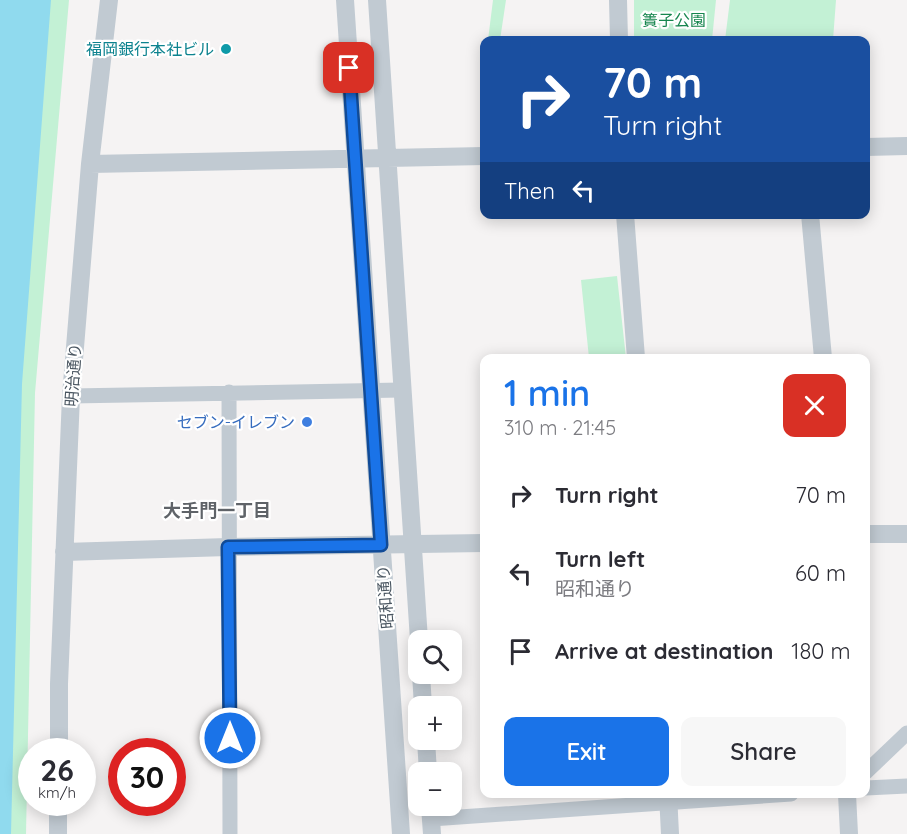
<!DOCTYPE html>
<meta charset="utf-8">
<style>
body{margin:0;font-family:Quicksand,"Noto Sans JP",sans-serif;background:#f7f7f7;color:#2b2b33;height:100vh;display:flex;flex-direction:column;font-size:22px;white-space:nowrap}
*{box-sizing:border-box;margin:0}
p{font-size:20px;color:#7c7c81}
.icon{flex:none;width:33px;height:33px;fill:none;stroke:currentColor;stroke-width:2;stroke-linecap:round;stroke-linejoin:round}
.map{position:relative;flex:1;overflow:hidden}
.details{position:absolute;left:480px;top:354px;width:390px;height:444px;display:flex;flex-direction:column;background:#fff;border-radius:12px;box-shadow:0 3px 15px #0003}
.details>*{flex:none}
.top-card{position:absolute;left:480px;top:36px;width:390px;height:183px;border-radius:12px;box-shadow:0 3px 15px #0003;background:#1a4fa0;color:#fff;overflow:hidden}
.fabs{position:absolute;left:408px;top:630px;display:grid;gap:12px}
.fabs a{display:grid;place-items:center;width:54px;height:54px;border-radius:12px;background:#fff;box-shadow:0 3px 15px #0003;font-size:30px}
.speed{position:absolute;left:18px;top:738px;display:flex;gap:12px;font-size:30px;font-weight:700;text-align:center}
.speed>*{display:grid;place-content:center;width:78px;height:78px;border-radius:50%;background:#fff;box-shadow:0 3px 15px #0003;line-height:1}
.speed small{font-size:15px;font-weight:400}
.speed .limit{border:9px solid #d22;background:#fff;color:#111}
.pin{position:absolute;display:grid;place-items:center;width:51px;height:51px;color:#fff;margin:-26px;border-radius:12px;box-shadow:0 3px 9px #0006}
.me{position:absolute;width:66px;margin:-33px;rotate:0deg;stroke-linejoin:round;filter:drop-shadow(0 0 4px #0008)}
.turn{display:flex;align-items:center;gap:21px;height:126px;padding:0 24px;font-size:27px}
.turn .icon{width:78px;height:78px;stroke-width:2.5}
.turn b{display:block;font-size:42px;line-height:51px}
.then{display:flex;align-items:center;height:57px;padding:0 24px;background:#0003;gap:12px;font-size:22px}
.round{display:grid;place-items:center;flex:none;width:63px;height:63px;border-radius:12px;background:#f7f7f7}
.overview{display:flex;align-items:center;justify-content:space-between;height:102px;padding:0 24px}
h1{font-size:36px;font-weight:600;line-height:45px;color:#1a73e8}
.primary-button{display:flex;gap:12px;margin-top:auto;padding:12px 24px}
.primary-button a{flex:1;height:69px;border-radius:12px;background:#1a73e8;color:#fff;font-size:24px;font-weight:600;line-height:69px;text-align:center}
.primary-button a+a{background:#f7f7f7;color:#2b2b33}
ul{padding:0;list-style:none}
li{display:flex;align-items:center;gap:18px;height:78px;padding:0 24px}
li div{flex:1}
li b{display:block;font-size:22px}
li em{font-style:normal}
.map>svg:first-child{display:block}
</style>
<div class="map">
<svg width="907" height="834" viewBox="0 0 907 834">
<rect width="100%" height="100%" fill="#f5f3f3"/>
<path fill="#c3f1d5" d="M0 0H69L35 393 26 834H0Z
M493 0H506L500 40H488Z
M634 0H716L712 40H634Z
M730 0H836L833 40H725Z
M617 276 626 358H589L581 280Z"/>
<path fill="#90daee" d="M0 0H51L22 384 11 834H0Z"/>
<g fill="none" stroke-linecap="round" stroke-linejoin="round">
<path stroke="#c1cad2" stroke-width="15" d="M229 392 230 834
M71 396 401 390
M866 772 907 733
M866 788 907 786
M431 819 791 794"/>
<path stroke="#c1cad2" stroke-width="18" d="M345 0 401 834
M377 0 419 640
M618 0 619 40
M866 147 907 146
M90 164 484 156
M625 214 636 358
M810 214 823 358
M866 534H907
M64 552 228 547 484 543
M421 674 423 706
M426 740 428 772
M59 752V684L71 396 90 164 109 0
M668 794 670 834
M847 794 849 834
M430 806 432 834
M58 834V802"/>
</g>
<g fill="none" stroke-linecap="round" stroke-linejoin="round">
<defs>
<path id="route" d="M230 738 228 547 381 545 349 68"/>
</defs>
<use href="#route" stroke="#114b97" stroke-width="15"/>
<use href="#route" stroke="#1a73e8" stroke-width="10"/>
</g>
<circle fill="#0f9aa8" stroke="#fff" stroke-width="2" cx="226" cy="49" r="6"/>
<circle fill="#3f7fe0" stroke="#fff" stroke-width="2" cx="307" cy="422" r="6"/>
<g text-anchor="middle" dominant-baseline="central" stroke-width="4.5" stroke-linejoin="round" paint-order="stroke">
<g font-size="16" fill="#17864f" stroke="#fff">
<text x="674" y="20">簀子公園</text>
</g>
<g font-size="16" fill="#0d838f" stroke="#fff" text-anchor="end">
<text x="214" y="49">福岡銀行本社ビル</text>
</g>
<g font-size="16" fill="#4a5661" stroke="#fff">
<text transform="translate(73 375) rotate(-86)">明治通り</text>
<text transform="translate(385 597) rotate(-94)">昭和通り</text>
</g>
<g font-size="16" fill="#366cbe" stroke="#fff" text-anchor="end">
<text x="295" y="422">セブン-イレブン</text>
</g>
<g font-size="18" font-weight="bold" fill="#5f6368" stroke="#fff">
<text x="217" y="510">大手門一丁目</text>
</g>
</g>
</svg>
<div class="fabs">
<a><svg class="icon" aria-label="search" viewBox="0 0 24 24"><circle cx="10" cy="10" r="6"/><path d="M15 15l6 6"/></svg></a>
<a>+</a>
<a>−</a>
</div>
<div class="speed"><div>26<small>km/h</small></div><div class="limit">30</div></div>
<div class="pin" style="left:349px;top:68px;background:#d93025"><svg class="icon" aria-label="arrive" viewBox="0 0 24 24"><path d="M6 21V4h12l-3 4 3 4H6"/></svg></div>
<svg class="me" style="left:230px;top:738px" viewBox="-20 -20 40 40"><circle r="17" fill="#1a73e8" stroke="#fff" stroke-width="3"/><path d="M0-11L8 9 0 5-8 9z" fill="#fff"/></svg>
<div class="top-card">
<div class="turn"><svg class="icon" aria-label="right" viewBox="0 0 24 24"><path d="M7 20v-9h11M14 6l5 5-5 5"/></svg><div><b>70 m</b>Turn right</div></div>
<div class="then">Then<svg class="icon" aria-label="left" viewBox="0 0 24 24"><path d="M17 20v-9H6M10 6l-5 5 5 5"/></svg></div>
</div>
<section class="details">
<div class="overview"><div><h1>1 min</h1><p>310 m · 21:45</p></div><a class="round" style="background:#d93025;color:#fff"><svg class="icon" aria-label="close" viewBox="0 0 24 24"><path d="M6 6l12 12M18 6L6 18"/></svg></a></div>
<ul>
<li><svg class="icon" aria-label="right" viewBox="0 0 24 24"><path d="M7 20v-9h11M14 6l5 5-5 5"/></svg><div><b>Turn right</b></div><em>70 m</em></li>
<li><svg class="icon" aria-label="left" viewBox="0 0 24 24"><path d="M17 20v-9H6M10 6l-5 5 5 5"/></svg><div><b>Turn left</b><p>昭和通り</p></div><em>60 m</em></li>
<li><svg class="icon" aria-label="arrive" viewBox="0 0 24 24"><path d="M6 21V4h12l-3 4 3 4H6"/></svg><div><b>Arrive at destination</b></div><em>180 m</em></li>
</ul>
<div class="primary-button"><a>Exit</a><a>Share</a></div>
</section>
</div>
